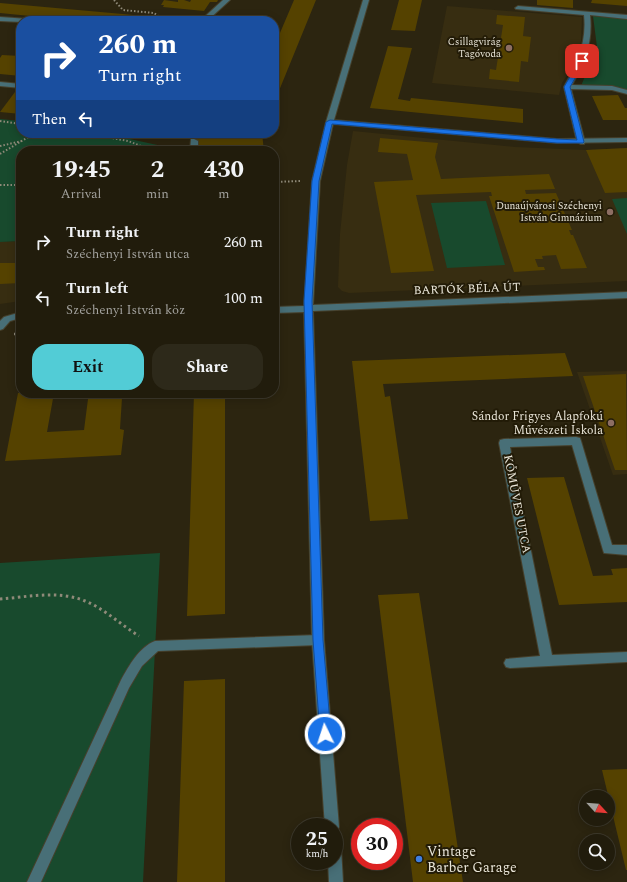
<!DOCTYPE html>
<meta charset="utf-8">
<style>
body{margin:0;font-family:Spectral,serif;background:#2d291a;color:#f1f3f6;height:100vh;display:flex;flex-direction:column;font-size:15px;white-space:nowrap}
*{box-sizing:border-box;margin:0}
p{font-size:13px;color:#a2a19d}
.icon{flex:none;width:22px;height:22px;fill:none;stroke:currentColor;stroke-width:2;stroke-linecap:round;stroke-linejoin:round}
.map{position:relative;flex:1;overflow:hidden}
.details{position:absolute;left:16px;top:146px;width:263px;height:252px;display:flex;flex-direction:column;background:#211c0c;border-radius:16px;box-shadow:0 2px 10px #0003,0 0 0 1px #3e3a2d}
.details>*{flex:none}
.hud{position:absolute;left:16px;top:16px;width:263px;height:122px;border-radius:16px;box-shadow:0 2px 10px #0003,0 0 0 1px #3e3a2d;background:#1a4fa0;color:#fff;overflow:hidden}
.needle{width:26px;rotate:116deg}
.buttons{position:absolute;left:579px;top:790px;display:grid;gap:8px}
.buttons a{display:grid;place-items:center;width:36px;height:36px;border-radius:50%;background:#211c0c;box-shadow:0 2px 10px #0003,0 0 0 1px #3e3a2d;font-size:20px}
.speed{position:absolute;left:291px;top:818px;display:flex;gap:8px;font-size:20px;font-weight:700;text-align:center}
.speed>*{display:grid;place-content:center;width:52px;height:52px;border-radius:50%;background:#211c0c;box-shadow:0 2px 10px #0003,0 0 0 1px #3e3a2d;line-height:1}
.speed small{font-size:10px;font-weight:400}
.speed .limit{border:6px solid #d22;background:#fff;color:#111}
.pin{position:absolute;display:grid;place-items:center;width:34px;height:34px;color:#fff;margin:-17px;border-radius:8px;box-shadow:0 2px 6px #0006}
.me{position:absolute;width:44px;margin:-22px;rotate:356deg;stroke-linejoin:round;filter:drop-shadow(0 0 3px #0008)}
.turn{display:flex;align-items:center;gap:14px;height:84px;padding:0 16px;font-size:18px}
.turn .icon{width:52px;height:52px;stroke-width:2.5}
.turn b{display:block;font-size:28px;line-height:34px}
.then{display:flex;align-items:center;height:38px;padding:0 16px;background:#0003;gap:8px;font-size:15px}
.eta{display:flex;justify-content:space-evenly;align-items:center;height:68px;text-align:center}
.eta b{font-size:24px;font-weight:700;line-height:28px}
.action{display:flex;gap:8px;margin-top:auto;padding:8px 16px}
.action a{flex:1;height:46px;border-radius:16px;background:#52ccd6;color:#111;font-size:16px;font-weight:700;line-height:46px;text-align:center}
.action a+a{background:#2d291a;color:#f1f3f6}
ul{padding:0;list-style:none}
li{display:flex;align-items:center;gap:12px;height:56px;padding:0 16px}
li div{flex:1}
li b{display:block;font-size:15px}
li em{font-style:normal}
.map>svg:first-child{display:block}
</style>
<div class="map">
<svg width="627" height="882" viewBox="0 0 627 882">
<rect width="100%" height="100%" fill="#2c2510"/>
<path fill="#372d11" d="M447 6 582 17 581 41 579 51 574 65 562 83 559 95 432 83Z
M353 131 515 147 586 150 627 148V281L349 293 342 291 338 287 340 234 347 165Z
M21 241V301L0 304V242Z
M627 371V474L613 475 577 372Z"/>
<path fill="#184a2d" d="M593 16 627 19V90L614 87 581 86 597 47Z
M0 119 21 121V133H102L185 151H21V241L0 242Z
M627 198V234L612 199Z
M486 201 505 265 447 268 431 203Z
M160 553 143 882H0V563Z"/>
<path fill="#554200" d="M164 0 178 2V0H184L190 2 191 0H218L217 2H210L204 11 163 7 164 5H161Z
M294 0H316L274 103V47Z
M399 0H422L415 31 391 30Z
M537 0H573V8L537 5Z
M592 0H627V6L591 3Z
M0 3 145 16 142 21H81L0 13Z
M497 15 525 17 523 36 531 37 528 62 521 61 519 82 489 79 490 69 496 70 503 25 496 24Z
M388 46 412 48 398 99 410 101 411 98 523 109V123L370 108Z
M2 55 21 56V76L0 74V58Z
M15 92 21 93V114L0 112Z
M618 95 625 108H627V120H603L592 96Z
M237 133H262L264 151H196V136L236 135Z
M380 138 438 143 435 157 441 179 549 174 555 189 525 190 526 194 556 193 572 230H569L571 235H573L587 268 561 269 556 255 542 256 543 259H535L538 267H544L545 270 514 272 489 196H492L491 192 416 195 434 271 391 273 374 182 413 180 407 154 378 152Z
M627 148V192L605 193 586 150Z
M0 263H21V283L0 284Z
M565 353 573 376 383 384 385 397 390 396 408 519 370 521 352 361Z
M626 374 627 470H615L583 376Z
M18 393H54L47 432 84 430 88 399 122 398 120 429 124 430 121 455 5 461Z
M194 393H225V614L187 616Z
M564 477 593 576 613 575 611 569 627 568V602L559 605 527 478Z
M419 593 463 882H413L378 595Z
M225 679V882H177L184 681Z
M627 769V870H626L602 770Z"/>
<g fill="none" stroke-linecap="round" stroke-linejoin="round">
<defs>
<path id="service" d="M223 0H230L207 21H200Z
M518 6 627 15V19L590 15C593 42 585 62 572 85L612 86 627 90V94L612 90 571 89 585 142 584 144H581L577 142 564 87C577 63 587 43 584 15L516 9 515 8Z
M191 139H194L198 141V151H190Z
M21 312V318L10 321 3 329 0 330V321L4 317Z
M318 635 322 636 324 640 322 644 318 645 158 651 142 666 129 688 41 882H27L121 680C129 666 139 647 155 641Z"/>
<path id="minor" d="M363 0H369L334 120 557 139 627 138V142L557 143 333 124 320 181 313 305 627 292V298L313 311 324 640 339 827 337 832 334 833V827H325L312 640 304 312 274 313V307L304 306 312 181 326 122Z
M0 17 29 19 32 21H21V22L0 21Z
M0 82 21 84V88L0 86Z
M576 437 580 438 581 441 612 545H627V555L604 553 603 550 572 445 510 447 552 655 627 652V662L510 668 506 667 504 663 506 659 540 656 499 443 500 440 504 439Z
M334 840 339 842 341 847 343 882H329L328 861H334Z"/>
</defs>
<use href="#service" stroke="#46402c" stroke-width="2"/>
<use href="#minor" stroke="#46402c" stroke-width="2"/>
<path stroke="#8f8a79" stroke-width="2" stroke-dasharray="1.5 2" stroke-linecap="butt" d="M114 0 123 10 154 13 165 21
M0 121 21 124
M85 133 128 141 154 151
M0 146 22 141
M0 154 35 133
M274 182 301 181
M0 185H21"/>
<path stroke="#8f8a79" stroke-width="2.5" stroke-dasharray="2 3" stroke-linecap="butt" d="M14 334H21"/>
<path stroke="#8f8a79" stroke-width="3" stroke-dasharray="2.5 3.5" stroke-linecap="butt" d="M0 599C27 597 59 590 85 601 105 609 121 625 139 636"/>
<use href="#service" fill="#486f77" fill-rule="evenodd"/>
<use href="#minor" fill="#486f77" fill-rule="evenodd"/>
</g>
<path fill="#1a73e8" stroke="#114b97" d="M580 59 585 61 570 87 584 142 583 143H557L332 124 319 181 312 301 323 640 331 734 329 737 325 739 321 737 320 734 313 640 304 301 312 181 326 122 330 120 557 139 577 140 564 87Z"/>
<g fill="#8d6e63" stroke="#221b07" stroke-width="1.5">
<circle cx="509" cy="48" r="4"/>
<circle cx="610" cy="212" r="4"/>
<circle cx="611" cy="423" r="4"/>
</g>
<circle fill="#3f7fe0" stroke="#221b07" stroke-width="1.5" cx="419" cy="859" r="4"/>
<g text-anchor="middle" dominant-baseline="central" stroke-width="4" stroke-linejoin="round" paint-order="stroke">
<g font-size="10" fill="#e9e5d8" stroke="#221b07" text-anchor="end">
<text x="501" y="42">Csillagvirág<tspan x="501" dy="12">Tagóvoda</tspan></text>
<text x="602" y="206">Dunaújvárosi Széchenyi<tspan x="602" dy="12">István Gimnázium</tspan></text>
</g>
<g font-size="12" fill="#e9e5d8" stroke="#221b07">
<text transform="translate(467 289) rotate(-2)">BARTÓK BÉLA ÚT</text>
<text transform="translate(517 504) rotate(79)">KŐMŰVES UTCA</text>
</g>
<g font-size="12" fill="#e9e5d8" stroke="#221b07" text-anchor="end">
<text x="603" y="416">Sándor Frigyes Alapfokú<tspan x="603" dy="14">Művészeti Iskola</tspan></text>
</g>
<g font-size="14" fill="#e9e5d8" stroke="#221b07" text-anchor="start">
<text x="427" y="851">Vintage<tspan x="427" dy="16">Barber Garage</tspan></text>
</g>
</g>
</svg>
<div class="buttons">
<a><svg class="needle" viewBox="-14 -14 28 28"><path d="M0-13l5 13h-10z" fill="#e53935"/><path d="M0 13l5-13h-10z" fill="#a2a19d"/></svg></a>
<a><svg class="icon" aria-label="search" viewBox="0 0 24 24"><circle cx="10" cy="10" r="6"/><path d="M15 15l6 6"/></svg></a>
</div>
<div class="speed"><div>25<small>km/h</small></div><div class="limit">30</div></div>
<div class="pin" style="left:582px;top:61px;background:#d93025"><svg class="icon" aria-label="arrive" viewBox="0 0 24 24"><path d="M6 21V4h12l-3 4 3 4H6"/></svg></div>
<svg class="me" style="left:325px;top:734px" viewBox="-20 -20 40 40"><circle r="17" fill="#1a73e8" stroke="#fff" stroke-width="3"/><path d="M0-11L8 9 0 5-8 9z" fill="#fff"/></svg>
<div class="hud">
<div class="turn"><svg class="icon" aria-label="right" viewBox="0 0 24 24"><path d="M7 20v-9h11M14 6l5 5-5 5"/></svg><div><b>260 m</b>Turn right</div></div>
<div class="then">Then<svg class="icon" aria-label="left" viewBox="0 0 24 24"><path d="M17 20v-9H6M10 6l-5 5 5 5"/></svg></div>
</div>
<section class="details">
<div class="eta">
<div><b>19:45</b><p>Arrival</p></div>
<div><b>2</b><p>min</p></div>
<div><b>430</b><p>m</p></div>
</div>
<ul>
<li><svg class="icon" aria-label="right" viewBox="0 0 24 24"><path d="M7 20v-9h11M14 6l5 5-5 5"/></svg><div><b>Turn right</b><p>Széchenyi István utca</p></div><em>260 m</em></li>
<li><svg class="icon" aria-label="left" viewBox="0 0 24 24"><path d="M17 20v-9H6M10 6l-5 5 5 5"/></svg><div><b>Turn left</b><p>Széchenyi István köz</p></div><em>100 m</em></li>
</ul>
<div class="action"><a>Exit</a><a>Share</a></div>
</section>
</div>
